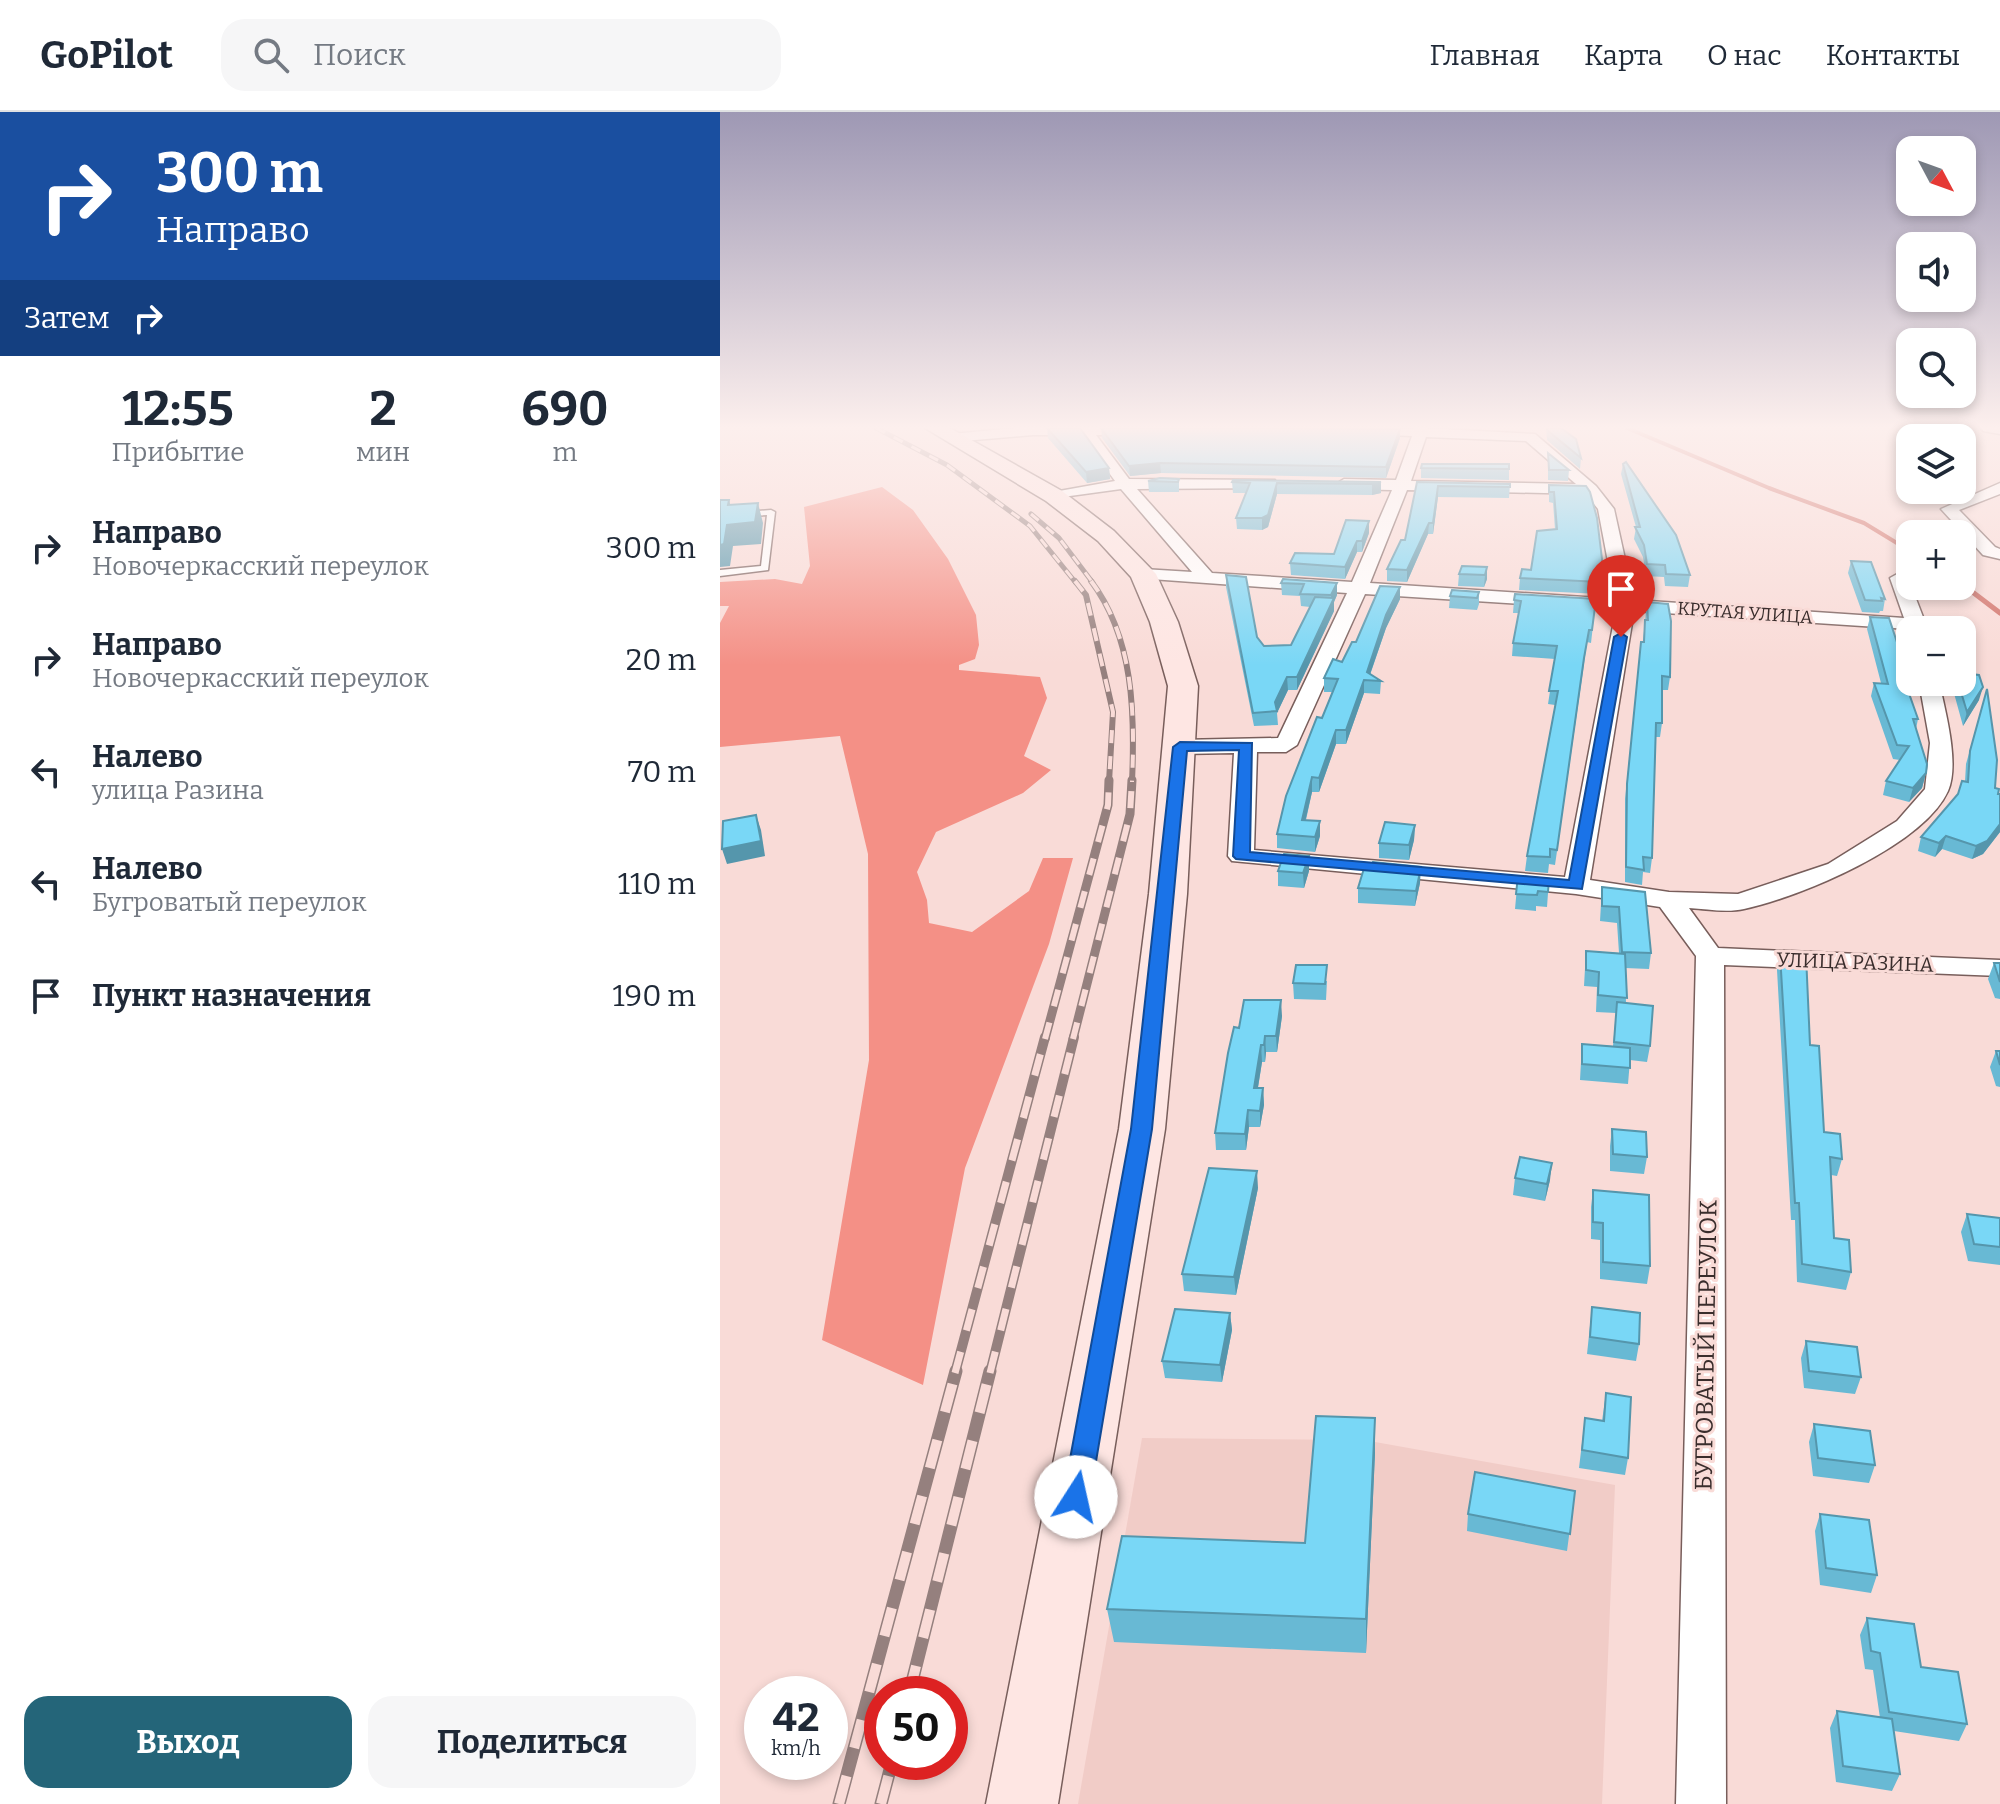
<!DOCTYPE html>
<html lang="ru">
<meta charset="utf-8">
<style>
body{margin:0;font-family:Bitter,serif;background:#f6f6f7;color:#1f2937;height:100vh;display:flex;flex-direction:column;font-size:30px;white-space:nowrap}
*{box-sizing:border-box;margin:0}
p{font-size:26px;color:#747a83}
.icon{flex:none;width:44px;height:44px;fill:none;stroke:currentColor;stroke-width:2;stroke-linecap:round;stroke-linejoin:round}
.map{position:relative;flex:1;overflow:hidden}
.sheet{display:flex;flex-direction:column;background:#fff;width:720px}
.sheet>*{flex:none}
.guide{background:#1a4fa0;color:#fff;overflow:hidden}
.needle{width:52px;rotate:131deg}
.tools{position:absolute;left:1176px;top:24px;display:grid;gap:16px}
.tools a{display:grid;place-items:center;width:80px;height:80px;border-radius:16px;background:#fff;box-shadow:0 4px 12px #0003;font-size:40px}
.speed{position:absolute;left:24px;top:1564px;display:flex;gap:16px;font-size:40px;font-weight:700;text-align:center}
.speed>*{display:grid;place-content:center;width:104px;height:104px;border-radius:50%;background:#fff;box-shadow:0 4px 12px #0003;line-height:1}
.speed small{font-size:20px;font-weight:400}
.speed .limit{border:12px solid #d22;background:#fff;color:#111}
.pin{position:absolute;display:grid;place-items:center;width:68px;height:68px;color:#fff;margin:-82px -34px;border-radius:50% 50% 50% 0;rotate:-45deg;box-shadow:0 0 8px #0007}
.pin .icon{rotate:45deg}
.me{position:absolute;width:88px;margin:-44px;rotate:10deg;stroke-linejoin:round;filter:drop-shadow(0 0 6px #0008)}
.turn{display:flex;align-items:center;gap:28px;height:168px;padding:0 24px;font-size:36px}
.turn .icon{width:104px;height:104px;stroke-width:2.5}
.turn b{display:block;font-size:56px;line-height:68px}
.then{display:flex;align-items:center;height:76px;padding:0 24px;background:#0003;gap:16px;font-size:30px}
.eta{display:flex;justify-content:space-evenly;align-items:center;height:136px;text-align:center}
.eta b{font-size:48px;font-weight:700;line-height:56px}
.action{display:flex;gap:16px;margin-top:auto;padding:16px 24px}
.action a{flex:1;height:92px;border-radius:24px;background:#246579;color:#fff;font-size:32px;font-weight:700;line-height:92px;text-align:center}
.action a+a{background:#f6f6f7;color:#1f2937}
ul{padding:0;list-style:none}
li{display:flex;align-items:center;gap:24px;height:112px;padding:0 24px}
li div{flex:1}
li b{display:block;font-size:30px}
li em{font-style:normal}
header{display:flex;align-items:center;gap:48px;box-sizing:border-box;height:112px;padding:0 40px;background:#fff;border-bottom:2px solid #e0e1e3}
header strong{font-size:38px}
nav{display:flex;gap:44px;margin-inline-start:auto;font-size:28px}
.search{width:560px;height:72px;background:#f6f6f7;display:flex;align-items:center;gap:20px;box-sizing:border-box;padding:0 28px;border-radius:24px;color:#747a83;font-size:30px}
main{display:flex;flex:1;min-height:0}
.map>svg:first-child{display:block}
</style>
<header>
<strong>GoPilot</strong>
<div class="search"><svg class="icon" aria-label="search" viewBox="0 0 24 24"><circle cx="10" cy="10" r="6"/><path d="M15 15l6 6"/></svg>Поиск</div>
<nav><a>Главная</a><a>Карта</a><a>О нас</a><a>Контакты</a></nav>
</header>
<main>
<section class="sheet">
<div class="guide">
<div class="turn"><svg class="icon" aria-label="right" viewBox="0 0 24 24"><path d="M7 20v-9h11M14 6l5 5-5 5"/></svg><div><b>300 m</b>Направо</div></div>
<div class="then">Затем<svg class="icon" aria-label="right" viewBox="0 0 24 24"><path d="M7 20v-9h11M14 6l5 5-5 5"/></svg></div>
</div>
<div class="eta">
<div><b>12:55</b><p>Прибытие</p></div>
<div><b>2</b><p>мин</p></div>
<div><b>690</b><p>m</p></div>
</div>
<ul>
<li><svg class="icon" aria-label="right" viewBox="0 0 24 24"><path d="M7 20v-9h11M14 6l5 5-5 5"/></svg><div><b>Направо</b><p>Новочеркасский переулок</p></div><em>300 m</em></li>
<li><svg class="icon" aria-label="right" viewBox="0 0 24 24"><path d="M7 20v-9h11M14 6l5 5-5 5"/></svg><div><b>Направо</b><p>Новочеркасский переулок</p></div><em>20 m</em></li>
<li><svg class="icon" aria-label="left" viewBox="0 0 24 24"><path d="M17 20v-9H6M10 6l-5 5 5 5"/></svg><div><b>Налево</b><p>улица Разина</p></div><em>70 m</em></li>
<li><svg class="icon" aria-label="left" viewBox="0 0 24 24"><path d="M17 20v-9H6M10 6l-5 5 5 5"/></svg><div><b>Налево</b><p>Бугроватый переулок</p></div><em>110 m</em></li>
<li><svg class="icon" aria-label="arrive" viewBox="0 0 24 24"><path d="M6 21V4h12l-3 4 3 4H6"/></svg><div><b>Пункт назначения</b></div><em>190 m</em></li>
</ul>
<div class="action"><a>Выход</a><a>Поделиться</a></div>
</section>
<div class="map">
<svg width="1280" height="1692" viewBox="0 0 1280 1692">
<rect width="100%" height="100%" fill="#f9dbd7"/>
<path fill="#f1ccc7" d="M422 1326 644 1328 895 1373 882 1692H358Z"/>
<path fill="#f49086" d="M162 375 193 398 228 447 256 503 259 533 255 547 239 553V558L320 565 327 586 304 644 331 658 303 681 216 720 197 760 207 788 209 811 252 820 309 779 323 746H353L329 832 245 1056 203 1273 102 1228 149 948 148 742 120 624 0 635V511L9 494H0V470L55 467 82 472 90 454 84 395Z"/>
<g fill="none" stroke-linecap="round" stroke-linejoin="round">
<path stroke="#d06f66" stroke-width="4" d="M907 316 1049 376 1144 411 1190 439"/>
<path stroke="#d06f66" stroke-width="5" d="M1242 472 1280 501"/>
<defs>
<path id="lane" d="M51 398 55 400 48 458 0 464V458L41 454 47 403 0 406V402Z"/>
<path id="street" d="M295 316H424V322L419 323H376L409 367 555 368V374L550 376 417 377 492 461 632 470 672 378 624 377 616 372 624 367 676 368 692 324 641 322 634 318 704 316 815 322 876 374 894 397 914 488 1184 506 1170 466 1179 461 1188 466 1208 518 1190 520 1188 517 914 499 870 768 949 780 1018 782 1108 752 1177 709 1205 677 1210 631 1199 570H1219C1225 598 1240 652 1228 679 1203 734 1080 785 1024 797 1007 801 986 797 969 796L998 836 1280 848V864L1004 853 1006 1692H956L976 844 940 795 856 782 512 749 508 744 514 641 460 642 449 635 460 628 558 626 627 481 417 466 414 462 417 458 423 457 472 460 401 377 328 387V381L395 369 362 323H313L232 330 225 326 232 322ZM706 325 806 329 856 372 691 369ZM687 378 866 382 878 397 895 487 650 471ZM645 482 896 498 845 765 534 738 537 640H566L577 633Z
M1261 316H1280V322L1263 319Z
M1280 371V382L1239 398 1275 435 1280 437V447L1263 443 1221 397Z"/>
<path id="secondary" d="M205 316H230L342 379 394 419 436 462 458 510 478 574 467 782 445 1017 338 1692H266L399 1017 429 782 448 574 430 510 411 465 378 429 326 389Z"/>
</defs>
<use href="#lane" stroke="#785e5b" stroke-width="3"/>
<use href="#street" stroke="#785e5b" stroke-width="3"/>
<use href="#secondary" stroke="#785e5b" stroke-width="3"/>
<use href="#lane" fill="#fff" fill-rule="evenodd"/>
<use href="#street" fill="#fff" fill-rule="evenodd"/>
<use href="#secondary" fill="#fee6e3" fill-rule="evenodd"/>
<defs>
<path id="rail-far4" d="M156 316 227 353 310 414 356 471
M311 402 339 426 373 471"/>
<path id="rail-far3" d="M355 469 366 483 393 600 389 670
M371 469C414 526 415 602 412 670"/>
<path id="rail-far2" d="M325 927 388 693 389 668
M353 927 410 702 412 668"/>
<path id="rail-far1" d="M235 1261 325 925
M270 1261 354 925"/>
<path id="rail" d="M189 1582 270 1259
M119 1692 236 1259
M161 1692 172 1650"/>
</defs>
<use href="#rail-far4" stroke="#95807e" stroke-width="5"/>
<use href="#rail-far3" stroke="#95807e" stroke-width="6"/>
<use href="#rail-far2" stroke="#95807e" stroke-width="9"/>
<use href="#rail-far1" stroke="#95807e" stroke-width="10"/>
<use href="#rail" stroke="#95807e" stroke-width="13"/>
<use href="#rail-far4" stroke="#f9dbd7" stroke-width="3" stroke-dasharray="10" stroke-linecap="butt"/>
<use href="#rail-far3" stroke="#f9dbd7" stroke-width="4" stroke-dasharray="13" stroke-linecap="butt"/>
<use href="#rail-far2" stroke="#f9dbd7" stroke-width="6" stroke-dasharray="17" stroke-linecap="butt"/>
<use href="#rail-far1" stroke="#f9dbd7" stroke-width="7" stroke-dasharray="22" stroke-linecap="butt"/>
<use href="#rail" stroke="#f9dbd7" stroke-width="10" stroke-dasharray="29" stroke-linecap="butt"/>
</g>
<path fill="#68b9d4" d="M327 316 389 356 390 367 367 371 328 326Z
M381 316 680 326 666 366 441 361 410 364 382 326Z
M826 316H841L861 346 860 357 827 328Z
M828 341 849 358 848 369 828 368Z
M789 352V368L701 366V356Z
M903 352 970 463 968 475 945 474 944 465 926 464 923 445 914 427 916 415 901 362Z
M459 367V380H429L428 369Z
M512 370H661V381L652 383 557 382 548 415 542 418 517 417 516 406 526 381H513Z
M697 370 790 372 789 386 718 385 713 422H708L687 470 667 469V457L685 428Z
M829 373 866 374 881 470 880 482 799 478 800 466 811 458 835 417 833 391 829 390Z
M649 421 642 440H637L625 467 571 463 570 451 614 442Z
M1131 449 1165 487 1163 499H1160L1159 501 1142 500 1128 461Z
M767 455V467L764 475 738 474 739 462Z
M506 463 537 525 544 534 571 533 590 495 581 494 580 484 562 483 561 471H617V483L614 490V499L577 578H568L557 601 558 613 534 614 506 475Z
M680 475V487L666 516 650 563 661 569 660 582 644 581 626 632H616L599 680H592L586 708 600 709V724L595 740 557 736V722L612 580H604V566L622 550 636 530Z
M759 480V492L757 498 729 496 730 484Z
M876 487 871 531 867 530 863 559 835 753 829 752 828 761 805 759 807 744 835 593 828 592 835 547 792 544 793 531 799 501H793L794 488Z
M927 490 950 565 948 578H942V611L940 625H936L932 746 930 761 923 760 922 773 905 770V687L920 543 923 530Z
M1150 505 1190 570 1188 578 1198 607 1196 617 1206 661 1202 676 1189 690 1163 683 1166 669 1180 648 1173 647 1151 584 1154 571H1161L1147 517Z
M1233 570H1242L1259 588 1243 614 1232 574Z
M1267 577 1275 676 1278 682H1280V720L1263 742 1252 747 1222 737 1215 745 1198 739 1201 725 1238 682 1245 670 1246 652Z
M695 713 694 728 689 748 659 746V731Z
M589 744V759L584 776 558 774V759Z
M652 754 700 771 695 794 638 791V776Z
M798 764 829 767 827 795 816 794V799L795 797Z
M882 775 925 780 931 841 929 857 905 856 906 891 930 934 927 950 910 948 908 972 860 968 862 932 893 934 896 901 876 900 877 875 864 874 866 839 899 841 897 811 880 809Z
M1060 842 1090 933 1104 1020 1122 1047 1117 1064 1111 1063 1114 1126 1131 1160 1126 1178 1077 1170 1075 1108H1071L1057 858Z
M1274 851H1280V887L1275 886 1268 867Z
M607 869 606 888 574 887 573 871Z
M562 904 557 940H546L545 950H542L538 976H543L544 993 540 1015H529L526 1038H496L495 1021 519 916Z
M1276 939H1280V975L1276 974 1270 955Z
M892 1017 927 1045 924 1062 890 1059V1034Z
M795 1066 830 1068 825 1089 793 1083Z
M538 1076 516 1183 464 1179 462 1162Z
M873 1078 930 1154 927 1172 880 1167V1128L871 1127V1095Z
M1247 1102 1280 1106V1153L1248 1149 1241 1120Z
M872 1195 919 1232 916 1249 867 1242Z
M510 1201 512 1218 502 1270 445 1266 442 1249Z
M1086 1229 1141 1265 1135 1282 1084 1276 1081 1246Z
M886 1281 908 1346 905 1363 859 1356 865 1306 882 1309Z
M1094 1312 1155 1353 1149 1371 1093 1364 1089 1330Z
M655 1341 646 1541 394 1530 387 1497 585 1431Z
M855 1379 847 1439 747 1419 748 1402Z
M1100 1402 1157 1463 1151 1481 1100 1473 1095 1419Z
M1147 1506 1201 1555 1247 1612 1239 1629 1174 1619 1180 1662 1172 1679 1116 1670 1110 1616 1117 1599 1160 1606 1153 1558 1145 1557 1140 1523Z"/>
<path fill="#5596ac" d="M680 317V326L666 366V355Z
M440 351 441 361 410 364 409 354Z
M389 356 390 367 367 371 366 360Z
M661 370V381L652 383V372Z
M557 371V382L548 415 542 418V406Z
M718 374V385L713 422V411Z
M9 388 14 408 38 391 43 411 41 432 13 434 10 454 0 455V433L7 413Z
M649 409V421L642 440V429Z
M709 411 708 422 687 470V458Z
M637 429V440L625 467V455Z
M767 455V467L764 475 765 463Z
M617 471V483L614 490V499L577 578V565L611 492V483Z
M680 475V487L666 516 648 568 647 560 666 503Z
M567 565 568 578 557 601 555 590Z
M644 568V581L626 632V618Z
M1263 575 1259 588 1243 614 1247 600Z
M616 618V632L599 680V666Z
M1206 661 1202 676 1189 690 1193 676Z
M592 665V680L582 723V708Z
M36 703 41 718 45 744 7 752 2 737Z
M600 709V724L595 740V725Z
M1280 712V720L1263 742 1252 747 1256 734Z
M695 713 694 728 689 748V733Z
M1226 724 1222 737 1215 745 1219 731Z
M589 744V759L584 776 583 761Z
M701 755 700 771 695 794 696 779Z
M561 888 562 904 557 940 556 924Z
M545 924 546 940 545 950 544 933Z
M541 933 542 950 535 993 534 976Z
M543 976 544 993 540 1015V999Z
M528 998 529 1015 526 1038 525 1022Z
M832 1051 830 1068 825 1089 827 1072Z
M537 1059 538 1076 516 1183 514 1165Z
M510 1201 512 1218 502 1270 500 1253Z
M655 1306V1341L646 1541V1507Z"/>
<path fill="#79d7f6" stroke="#5596ac" stroke-width="2" d="M327 316H360L389 356 366 360Z
M381 316H539L680 317 666 355 440 351 409 354Z
M827 316H841L856 327 861 346 827 318Z
M828 341 849 358H829Z
M906 350 956 423 970 463 946 462 945 453 927 452 924 433 915 415H920L903 352Z
M702 352H789V357L701 356Z
M440 366 459 367 458 370 428 369Z
M513 368 661 370 652 372 557 371 548 403 542 406H516L530 371 512 370Z
M697 370 790 372V375L718 374 713 411H709L687 458 667 457 681 428H685Z
M829 373 866 374 870 380 877 406 882 447 881 470 800 466 802 457 811 458 817 419 837 417 834 380H829Z
M0 388H9L8 393 38 391 35 410 7 413 4 432 0 433Z
M626 408 649 409 642 429H637L625 455 570 451 575 441 614 442Z
M1131 449 1151 450 1165 487 1161 486 1162 489 1145 488Z
M742 454 767 455 765 463 739 462Z
M506 463 526 465 537 525 544 534 571 533 595 485 614 486 577 565H567L555 590 557 599 533 601Z
M563 467 617 471 611 483 580 482 584 472 561 471Z
M660 474 680 475 666 503 647 560 661 569 644 568 626 618H616L599 666 592 665 582 708 600 709 595 725 557 722 566 684 597 605 602 606 618 567 604 566 613 547 622 550 632 530H636Z
M732 478 759 480 757 486 730 484Z
M795 482 876 487 872 518H869L864 546 837 738 830 737V745L807 744 838 579H829L837 534 793 531 801 489 794 488Z
M927 490 948 492 951 509 950 565 942 564V611H936L932 746 923 745 924 758 906 755 907 672 921 530H924L925 508H928Z
M1150 505 1169 506 1190 570H1185L1198 607H1193L1207 652 1206 661 1193 676 1166 669 1189 634 1177 633 1154 571 1168 572Z
M1242 561 1259 563 1263 575 1247 600 1238 570H1242Z
M1267 577 1277 648 1275 676 1279 677 1278 682H1280V712L1267 729 1256 734 1226 724 1219 731 1201 725 1238 682 1242 669 1248 670 1250 639Z
M36 703 41 729 2 737 3 709Z
M665 710 695 713 689 733 659 731Z
M564 742 589 744 583 761 558 759Z
M653 750 701 755 696 779 638 776 645 753 652 754Z
M798 764 829 767 828 780 818 779 817 783 796 782Z
M882 775 925 780 931 841 902 840 899 795 882 794Z
M866 839 905 842 907 886 878 883 879 860 866 858Z
M1060 842 1086 843 1090 933 1099 934 1104 1020 1120 1022 1122 1047 1110 1045 1114 1126 1129 1128 1131 1160 1082 1152 1079 1091H1075Z
M1274 851H1280V870Z
M576 853H607L605 872 573 871Z
M524 888H561L556 924H545L544 933H541L534 976H543L540 999 528 998 525 1022 495 1021 508 941 514 915 519 916Z
M897 890 933 894 930 934 894 930Z
M862 932 910 936V956L862 952Z
M1276 939H1280V953Z
M892 1017 926 1020 927 1045 893 1042Z
M800 1045 832 1051 827 1072 795 1066Z
M489 1056 537 1059 514 1165 462 1162Z
M873 1078 929 1083 930 1154 883 1150V1111L873 1110Z
M1247 1102 1280 1106V1135L1254 1132Z
M872 1195 920 1201 919 1232 870 1225Z
M455 1197 510 1201 500 1253 442 1249Z
M1086 1229 1137 1235 1141 1265 1089 1259Z
M886 1281 911 1285 908 1346 862 1338 865 1306 884 1309Z
M596 1304 655 1306 646 1507 387 1497 402 1424 585 1431Z
M1094 1312 1150 1319 1155 1353 1098 1346Z
M755 1360 855 1379 850 1422 748 1402Z
M1100 1402 1149 1408 1157 1463 1106 1456Z
M1147 1506 1194 1512 1201 1555 1238 1560 1247 1612 1169 1600 1160 1541 1151 1539Z
M1117 1599 1172 1607 1180 1662 1123 1654Z"/>
<linearGradient id="sky" x2="0" y2="1"><stop stop-color="#9e98b4"/><stop offset="0.57" stop-color="#fcefed"/><stop offset="1" stop-color="#fcefed" stop-opacity="0"/></linearGradient>
<rect width="1280" height="553" fill="url(#sky)"/>
<path fill="#1a73e8" stroke="#114b97" stroke-width="2" d="M901 521 907 525 862 777 516 747 513 744 519 638 467 639 432 1017 370 1385 366 1394 356 1397 347 1394 343 1385 411 1017 453 635 460 630 532 631 530 740 849 768 894 525Z"/>
<g text-anchor="middle" dominant-baseline="central" stroke-width="6" stroke-linejoin="round" paint-order="stroke">
<g font-size="18" fill="#392d2c" stroke="#f9dbd7">
<text transform="translate(1025 501) rotate(4)">КРУТАЯ УЛИЦА</text>
</g>
<g font-size="20" fill="#392d2c" stroke="#f9dbd7">
<text transform="translate(1135 850) rotate(2)">УЛИЦА РАЗИНА</text>
</g>
<g font-size="24" fill="#392d2c" stroke="#f9dbd7">
<text transform="translate(986 1233) rotate(-89)">БУГРОВАТЫЙ ПЕРЕУЛОК</text>
</g>
</g>
</svg>
<div class="tools">
<a><svg class="needle" viewBox="-14 -14 28 28"><path d="M0-13l5 13h-10z" fill="#e53935"/><path d="M0 13l5-13h-10z" fill="#747a83"/></svg></a>
<a><svg class="icon" aria-label="sound" viewBox="0 0 24 24"><path d="M4 9h4l5-4v14l-5-4H4zM17 9q2 3 0 6"/></svg></a>
<a><svg class="icon" aria-label="search" viewBox="0 0 24 24"><circle cx="10" cy="10" r="6"/><path d="M15 15l6 6"/></svg></a>
<a><svg class="icon" aria-label="layers" viewBox="0 0 24 24"><path d="M12 4l9 5-9 5-9-5zM3 14l9 5 9-5"/></svg></a>
<a>+</a>
<a>−</a>
</div>
<div class="speed"><div>42<small>km/h</small></div><div class="limit">50</div></div>
<div class="pin" style="left:901px;top:525px;background:#d93025"><svg class="icon" aria-label="arrive" viewBox="0 0 24 24"><path d="M6 21V4h12l-3 4 3 4H6"/></svg></div>
<svg class="me" style="left:356px;top:1385px" viewBox="-20 -20 40 40"><circle r="19" fill="#fff"/><path d="M0-13L10 11 0 6-10 11z" fill="#1a73e8"/></svg>
</div>
</main>
